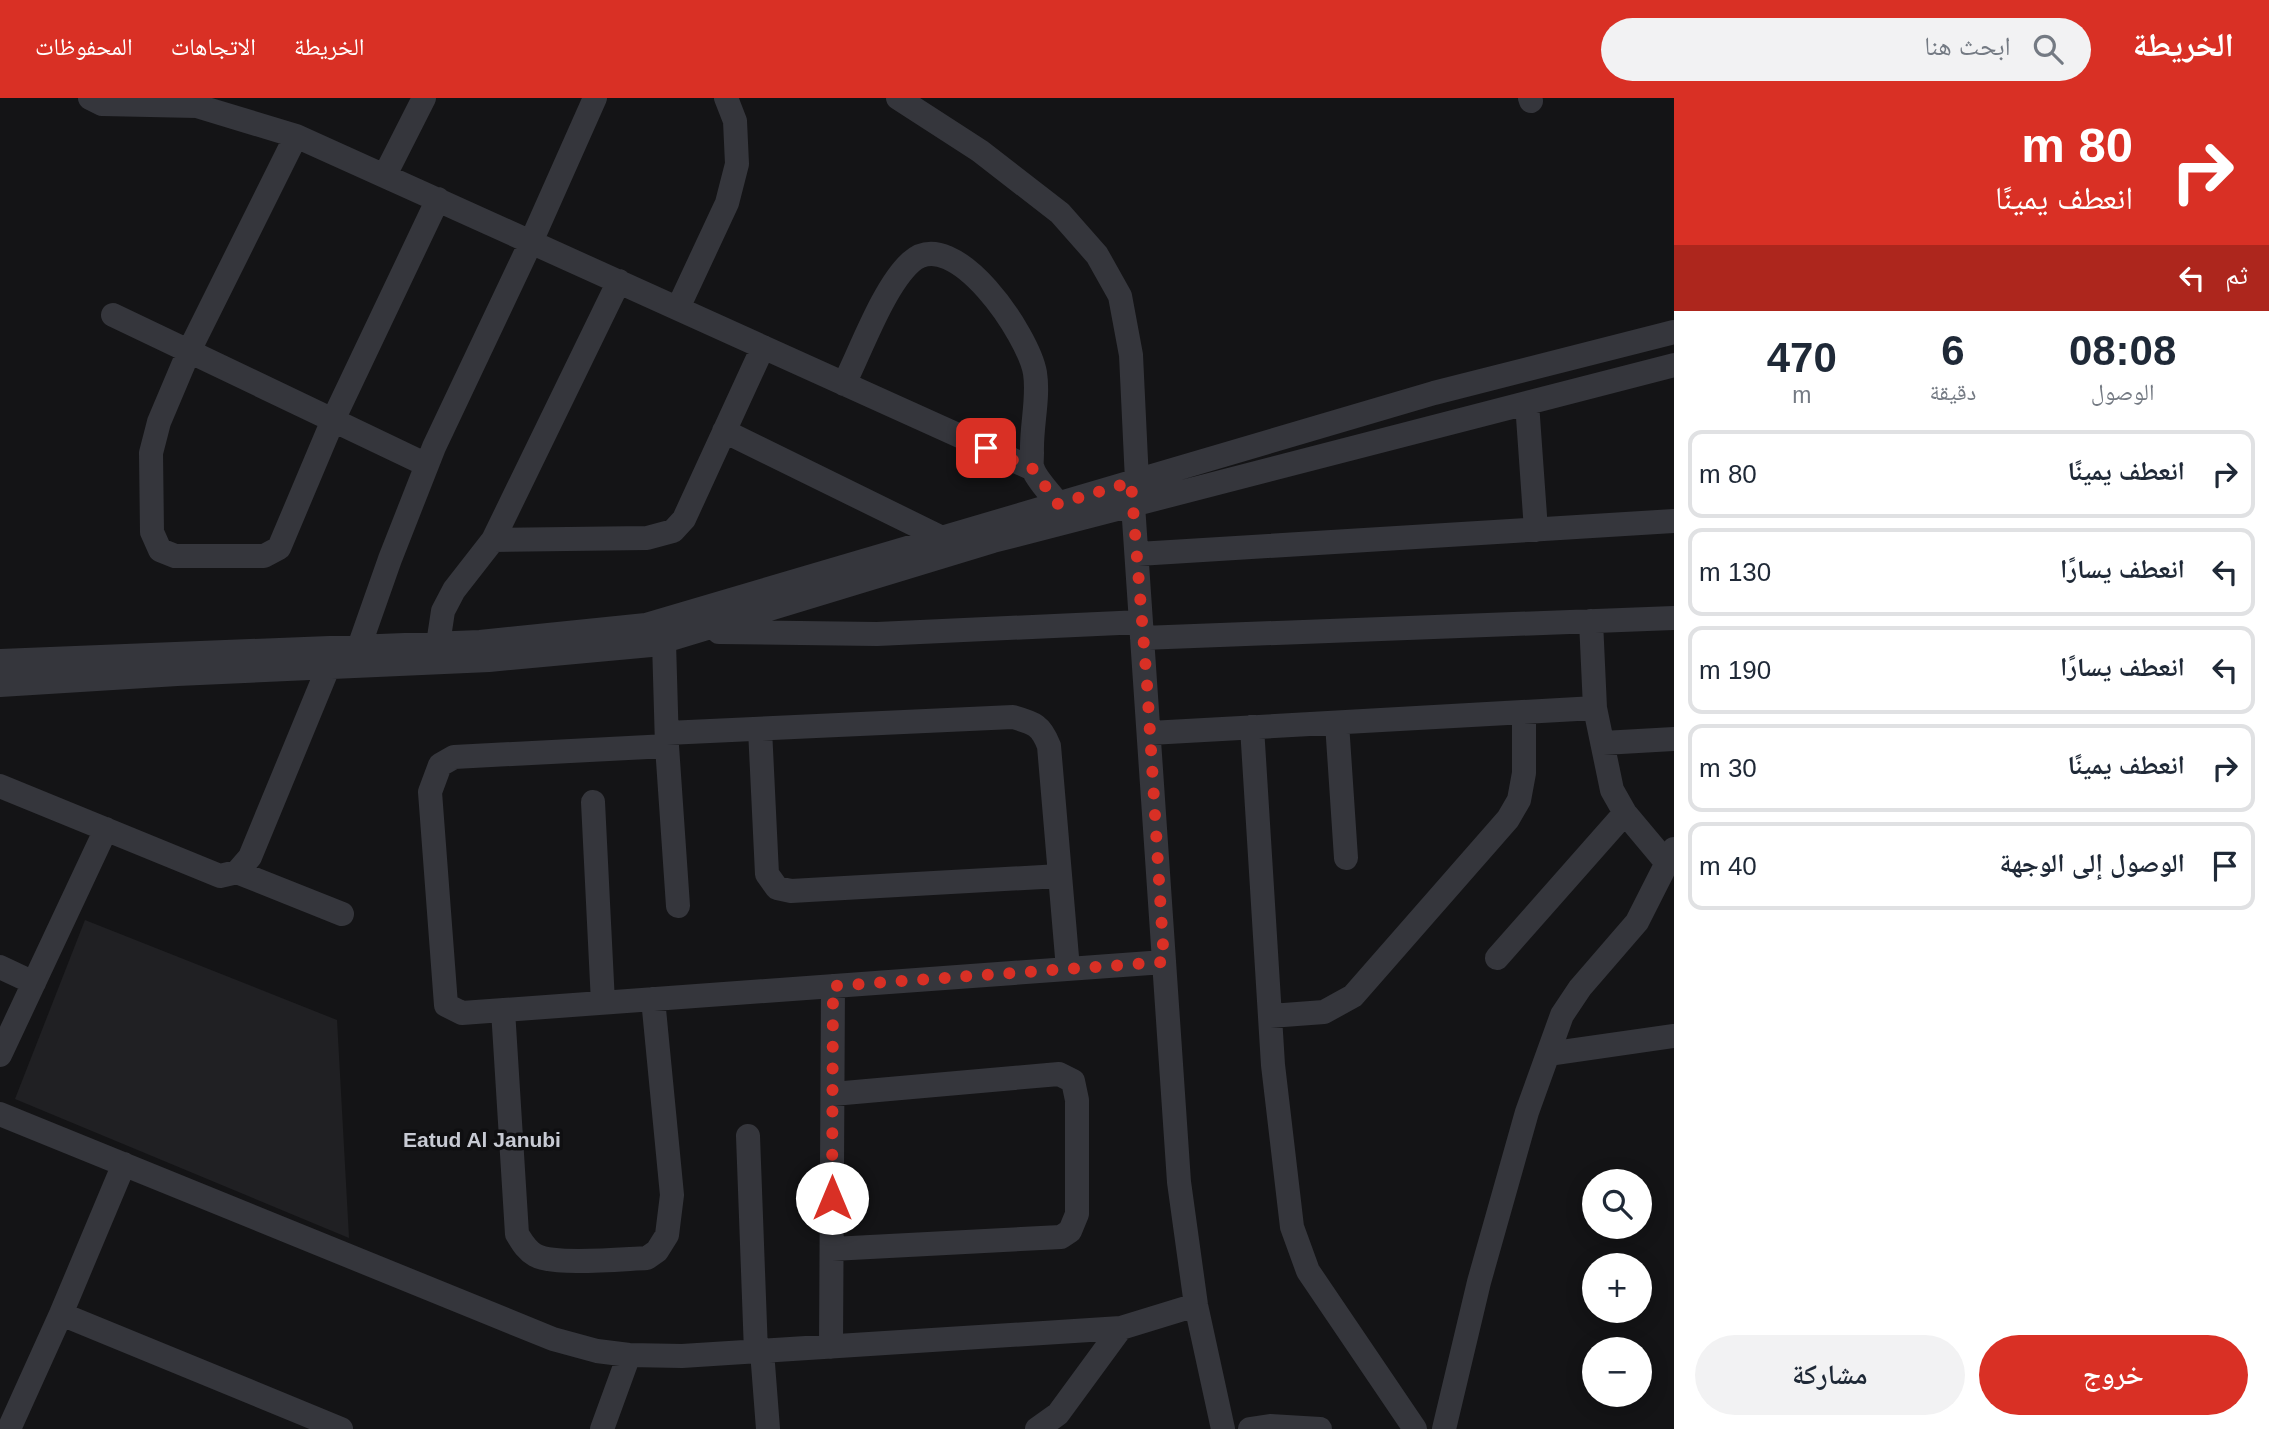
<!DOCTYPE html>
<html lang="ar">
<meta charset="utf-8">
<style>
body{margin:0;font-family:Helvetica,"Noto Naskh Arabic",sans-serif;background:#f2f2f3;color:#1f2937;direction:rtl;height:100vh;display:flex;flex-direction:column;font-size:26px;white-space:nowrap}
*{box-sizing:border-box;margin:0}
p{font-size:23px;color:#747a83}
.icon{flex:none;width:38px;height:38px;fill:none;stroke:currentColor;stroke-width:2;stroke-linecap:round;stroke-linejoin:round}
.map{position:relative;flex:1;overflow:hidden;direction:ltr}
.panel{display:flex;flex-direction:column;background:#fff;width:595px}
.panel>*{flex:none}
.guide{background:#d93025;color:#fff;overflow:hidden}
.controls{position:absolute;left:1582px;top:1071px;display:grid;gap:14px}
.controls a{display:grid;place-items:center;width:70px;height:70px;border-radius:50%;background:#fff;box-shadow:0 4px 18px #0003;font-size:35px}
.pin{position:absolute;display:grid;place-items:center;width:60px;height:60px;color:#fff;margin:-30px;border-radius:14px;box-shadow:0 4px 10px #0006}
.me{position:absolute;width:77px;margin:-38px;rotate:0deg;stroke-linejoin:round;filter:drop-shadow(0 0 5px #0008)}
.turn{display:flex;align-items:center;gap:24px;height:147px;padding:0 21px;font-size:32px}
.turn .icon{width:91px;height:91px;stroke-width:2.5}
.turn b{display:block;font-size:49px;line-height:60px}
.then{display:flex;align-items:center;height:66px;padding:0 21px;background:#0003;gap:14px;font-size:26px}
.eta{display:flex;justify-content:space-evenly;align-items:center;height:119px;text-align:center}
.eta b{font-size:42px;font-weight:600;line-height:49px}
.button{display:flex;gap:14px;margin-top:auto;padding:14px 21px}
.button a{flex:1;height:80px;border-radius:42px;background:#d93025;color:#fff;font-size:28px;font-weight:600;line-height:80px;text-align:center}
.button a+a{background:#f2f2f3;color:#1f2937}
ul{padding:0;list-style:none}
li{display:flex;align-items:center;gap:21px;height:88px;margin:0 14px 10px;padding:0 7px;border:4px solid #e0e1e3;border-radius:14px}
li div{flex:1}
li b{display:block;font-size:26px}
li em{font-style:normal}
header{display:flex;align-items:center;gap:42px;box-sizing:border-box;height:98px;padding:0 35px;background:#d93025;color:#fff}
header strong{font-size:33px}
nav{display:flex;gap:38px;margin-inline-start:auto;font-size:24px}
.search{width:490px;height:63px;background:#f2f2f3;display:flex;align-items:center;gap:18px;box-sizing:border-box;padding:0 24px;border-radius:38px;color:#747a83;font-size:26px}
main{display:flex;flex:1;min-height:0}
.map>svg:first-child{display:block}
</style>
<header>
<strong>الخريطة</strong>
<div class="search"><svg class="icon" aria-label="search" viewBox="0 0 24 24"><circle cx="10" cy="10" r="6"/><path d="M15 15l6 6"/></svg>ابحث هنا</div>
<nav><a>الخريطة</a><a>الاتجاهات</a><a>المحفوظات</a></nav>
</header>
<main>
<section class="panel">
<div class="guide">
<div class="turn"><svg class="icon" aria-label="right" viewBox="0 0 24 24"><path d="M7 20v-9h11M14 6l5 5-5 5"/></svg><div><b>80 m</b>انعطف يمينًا</div></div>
<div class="then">ثم<svg class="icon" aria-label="left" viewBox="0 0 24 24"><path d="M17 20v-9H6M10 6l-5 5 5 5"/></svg></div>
</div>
<div class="eta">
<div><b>08:08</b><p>الوصول</p></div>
<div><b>6</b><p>دقيقة</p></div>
<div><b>470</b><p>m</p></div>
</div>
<ul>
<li><svg class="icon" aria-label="right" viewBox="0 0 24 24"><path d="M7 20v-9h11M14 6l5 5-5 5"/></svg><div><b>انعطف يمينًا</b></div><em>80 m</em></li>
<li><svg class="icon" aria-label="left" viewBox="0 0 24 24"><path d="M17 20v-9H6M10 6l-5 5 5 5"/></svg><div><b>انعطف يسارًا</b></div><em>130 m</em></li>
<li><svg class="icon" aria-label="left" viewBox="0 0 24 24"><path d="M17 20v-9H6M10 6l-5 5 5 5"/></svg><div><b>انعطف يسارًا</b></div><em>190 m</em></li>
<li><svg class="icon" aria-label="right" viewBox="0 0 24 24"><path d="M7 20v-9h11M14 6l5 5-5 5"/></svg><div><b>انعطف يمينًا</b></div><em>30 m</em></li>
<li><svg class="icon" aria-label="arrive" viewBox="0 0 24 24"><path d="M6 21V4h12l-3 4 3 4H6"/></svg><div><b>الوصول إلى الوجهة</b></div><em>40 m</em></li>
</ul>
<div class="button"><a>خروج</a><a>مشاركة</a></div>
</section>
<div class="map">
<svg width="1674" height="1331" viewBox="0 0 1674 1331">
<rect width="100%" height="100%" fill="#141416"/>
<path fill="#202023" d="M85 822 337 922 349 1140 15 1001Z"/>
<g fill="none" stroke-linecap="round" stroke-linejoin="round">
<path stroke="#35363c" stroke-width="24" d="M90 0 102 6 197 8 296 38 1033 371
M898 0 980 53 1060 115 1097 157 1120 198 1131 257 1137 383
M1530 0 1531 3
M296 38 189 253 159 324 151 355 152 434 160 452 175 458H264L279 450 333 322 438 101
M385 77 424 0
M678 210 727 105 737 66 735 23 726 0
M113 217 427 367
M844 286C861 252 884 188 911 164 954 125 1029 238 1035 275 1039 301 1031 328 1032 355 1032 360 1031 367 1033 371 1036 381 1052 397 1058 406
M1527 305 1536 432
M724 333 942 440
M1132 392 1179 1084 1196 1207 1223 1331
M493 442 647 440 673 433 684 421 763 249
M1138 456 1674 423
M1591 523 1595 610 1612 692 1625 715 1666 764
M719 534 877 536 1141 524
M1142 540 1674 520
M664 544 667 648 678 808
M438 546 443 513 454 492 493 442 619 183
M359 549 390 461 434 349 531 144 595 0
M0 563 480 544 646 527 1434 295 1674 234
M0 587 177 576 489 562 651 547 993 443 1674 267
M1337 625 1346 760
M1252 629 1273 967 1292 1129 1308 1173 1415 1331
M760 631 767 776 777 790 791 793 1060 778
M667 635 1013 619C1034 625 1041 627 1049 648L1068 871
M1150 635 1595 610
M1603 645 1674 641
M667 648 454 659 440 667 430 694 446 907 462 915 1164 864
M0 688 220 778 237 774 250 759 328 570
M593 704 603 905
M237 774 342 816
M1497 860 1625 715
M0 869 34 885
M503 912 517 1136C522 1144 526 1152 535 1157 554 1168 622 1161 647 1160L657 1153 667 1137 672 1097 653 901
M1270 918 1324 914 1353 898 1508 721 1519 702 1524 675V614
M1548 956 1674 938
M0 957 106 731
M0 1016 553 1241 597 1253 629 1257 682 1258 1121 1230 1196 1207
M748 1038 756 1254
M832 1151 1061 1139 1070 1133 1077 1116V1002L1073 983 1059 976 833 996
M61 1216 341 1331
M831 1249 833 888
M762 1253 768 1331
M9 1331 61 1216 124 1066
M602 1331 629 1257
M1037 1331 1058 1316 1121 1230
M1250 1331 1270 1328 1320 1331
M1444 1331 1479 1184 1527 1014 1562 917 1580 890 1637 824 1674 751"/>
</g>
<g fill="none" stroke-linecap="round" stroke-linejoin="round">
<path stroke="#d93025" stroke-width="12" stroke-dasharray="0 21.6" d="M832 1100 833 888 1164 864 1147 586 1131 384 1058 406 1033 371 986 350"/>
</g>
<g text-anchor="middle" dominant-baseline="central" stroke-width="7" stroke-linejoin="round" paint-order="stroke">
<g font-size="21" font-weight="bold" fill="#c7cad3" stroke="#0f0f11">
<text x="482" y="1041">Eatud Al Janubi</text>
</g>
</g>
</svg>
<div class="controls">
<a><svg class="icon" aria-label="search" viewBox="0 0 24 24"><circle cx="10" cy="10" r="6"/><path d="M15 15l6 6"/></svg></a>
<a>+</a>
<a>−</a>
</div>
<div class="pin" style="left:986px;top:350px;background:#d93025"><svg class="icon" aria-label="arrive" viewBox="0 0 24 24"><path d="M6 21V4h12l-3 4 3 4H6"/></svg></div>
<svg class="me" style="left:832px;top:1100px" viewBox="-20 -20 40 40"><circle r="19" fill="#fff"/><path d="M0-13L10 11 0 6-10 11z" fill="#d93025"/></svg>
</div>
</main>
